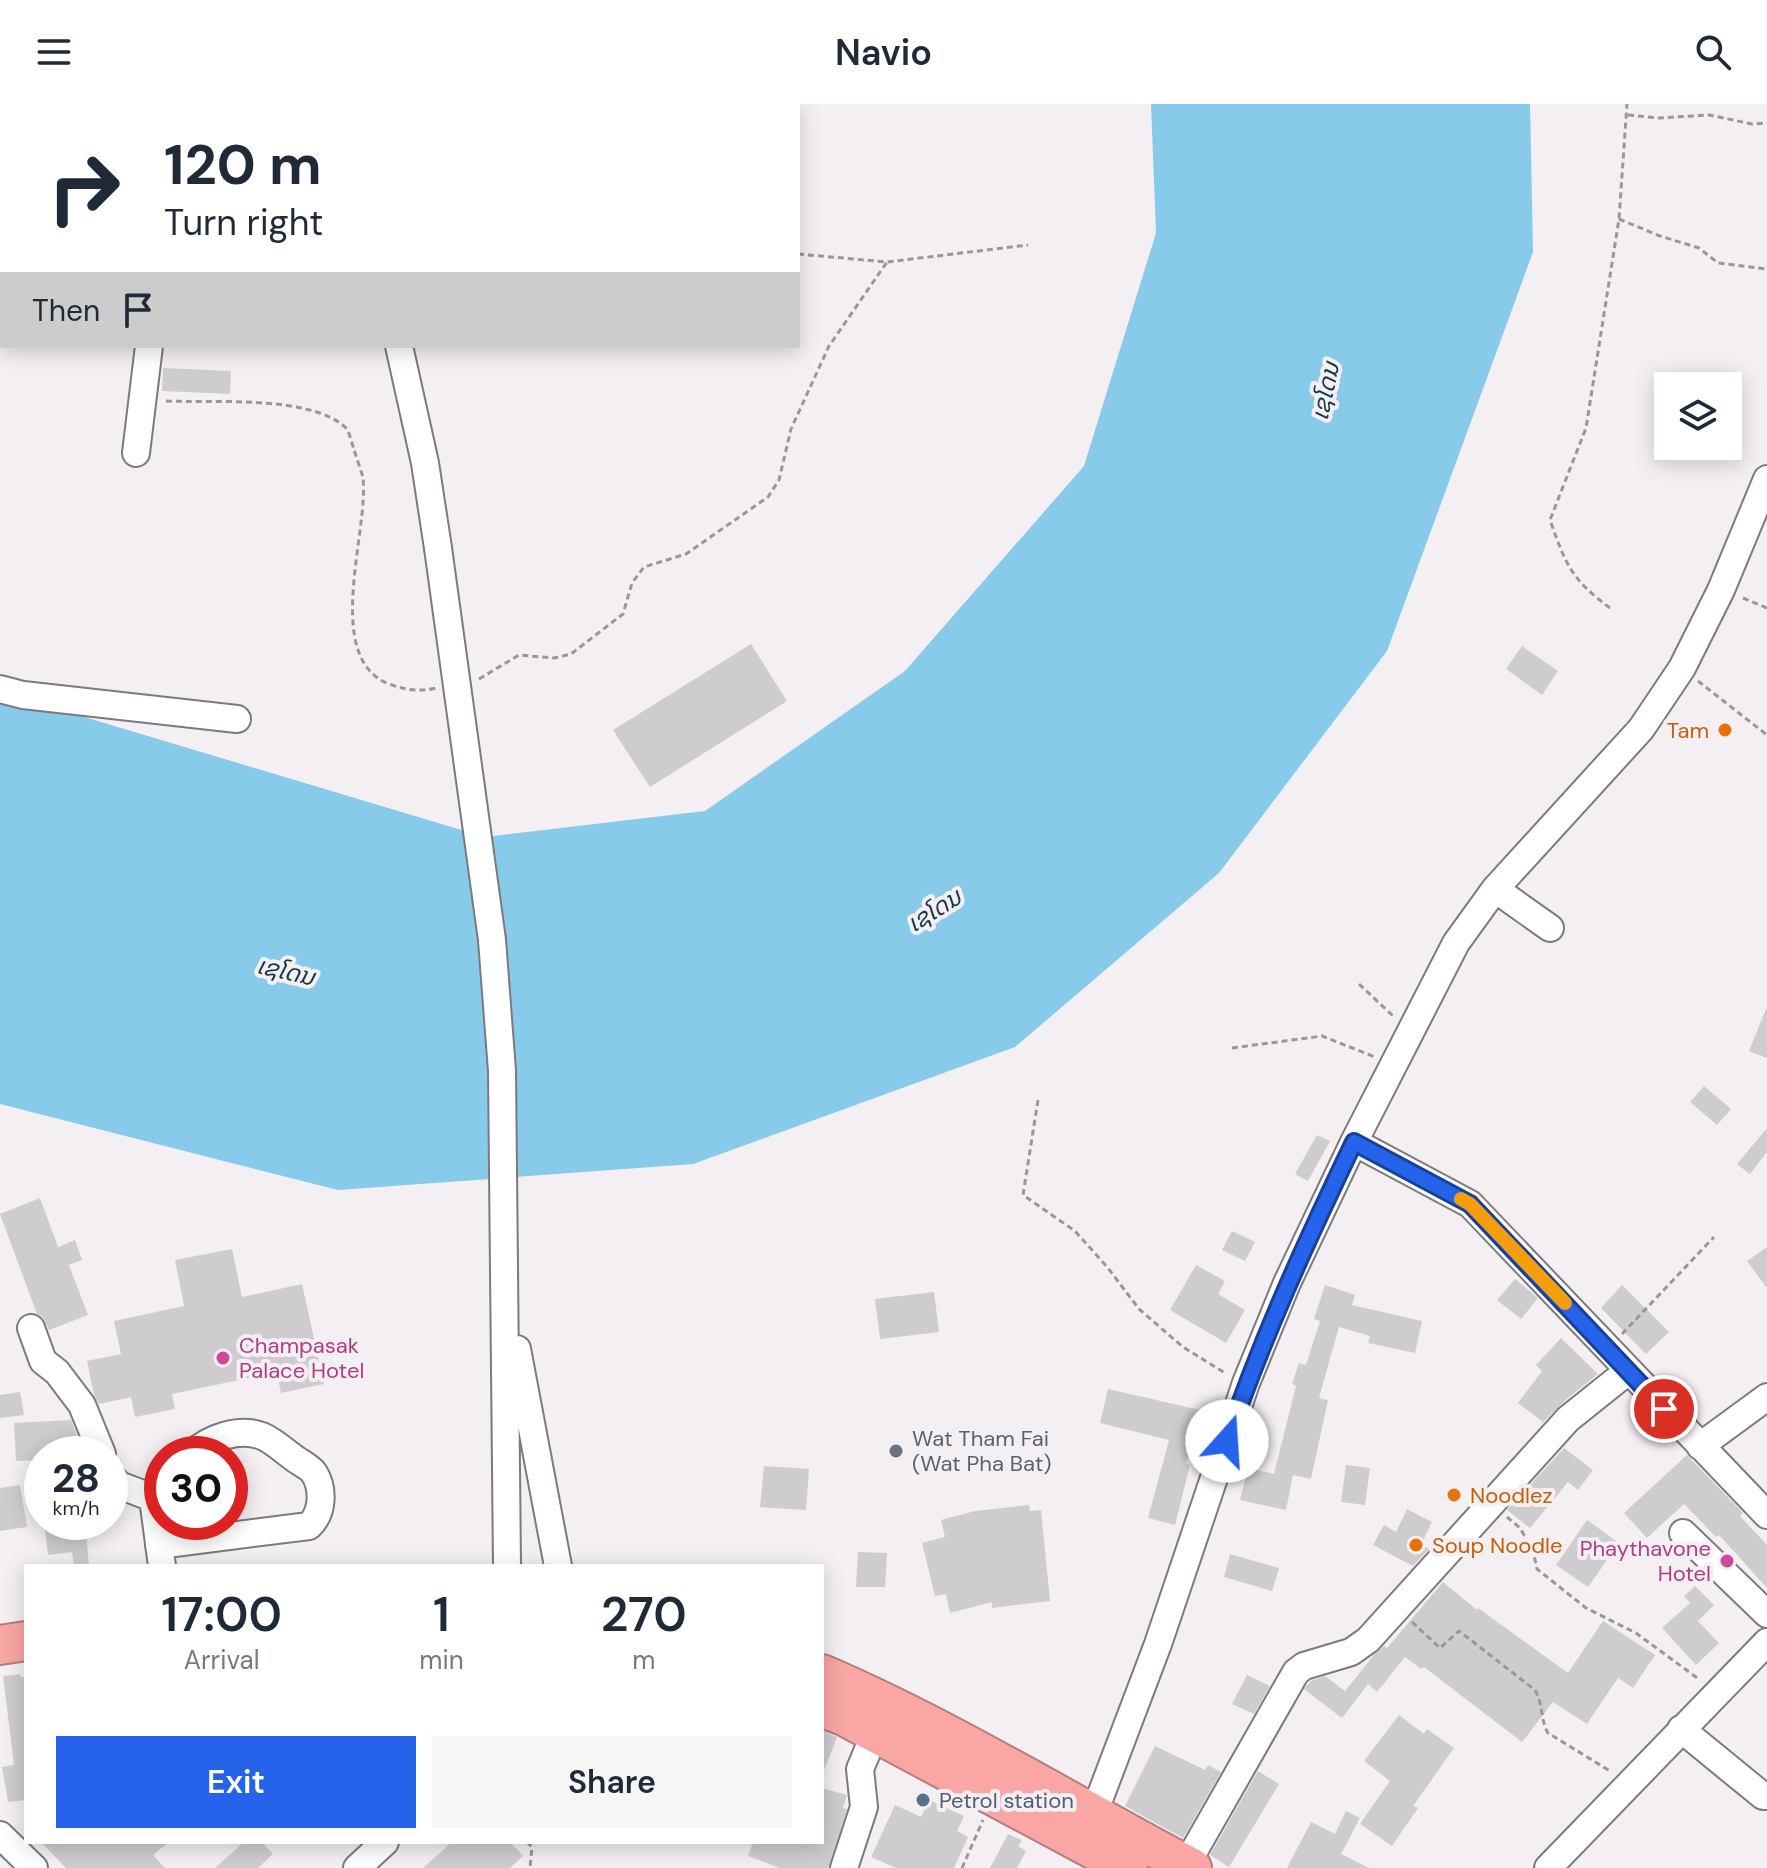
<!DOCTYPE html>
<meta charset="utf-8">
<style>
body{margin:0;font-family:"DM Sans","Noto Sans Lao",sans-serif;background:#f6f6f7;color:#1f2937;height:100vh;display:flex;flex-direction:column;font-size:30px;white-space:nowrap}
*{box-sizing:border-box;margin:0}
p{font-size:26px;color:#747a83}
.icon{flex:none;width:44px;height:44px;fill:none;stroke:currentColor;stroke-width:2;stroke-linecap:round;stroke-linejoin:round}
.map{position:relative;flex:1;overflow:hidden}
.side{position:absolute;left:24px;top:1460px;width:800px;height:280px;display:flex;flex-direction:column;background:#fff;border-radius:0px;box-shadow:0 4px 20px #0003}
.side>*{flex:none}
.top-card{position:absolute;left:0px;top:0px;width:800px;height:244px;box-shadow:0 4px 20px #0003;background:#fff;color:#1f2937;overflow:hidden}
.buttons{position:absolute;left:1654px;top:268px;display:grid;gap:16px}
.buttons a{display:grid;place-items:center;width:88px;height:88px;border-radius:0px;background:#fff;box-shadow:0 4px 20px #0003;font-size:40px}
.speed{position:absolute;left:24px;top:1332px;display:flex;gap:16px;font-size:40px;font-weight:700;text-align:center}
.speed>*{display:grid;place-content:center;width:104px;height:104px;border-radius:50%;background:#fff;box-shadow:0 4px 20px #0003;line-height:1}
.speed small{font-size:20px;font-weight:400}
.speed .limit{border:12px solid #d22;background:#fff;color:#111}
.pin{position:absolute;display:grid;place-items:center;width:68px;height:68px;color:#fff;margin:-34px;border:4px solid #fff;border-radius:50%;box-shadow:0 2px 8px #0007}
.me{position:absolute;width:88px;margin:-44px;rotate:19deg;stroke-linejoin:round;filter:drop-shadow(0 0 6px #0008)}
.turn{display:flex;align-items:center;gap:28px;height:168px;padding:0 32px;font-size:36px}
.turn .icon{width:104px;height:104px;stroke-width:2.5}
.turn b{display:block;font-size:56px;line-height:68px}
.then{display:flex;align-items:center;height:76px;padding:0 32px;background:#0003;gap:16px;font-size:30px}
.eta{display:flex;justify-content:space-evenly;align-items:center;height:136px;text-align:center}
.eta b{font-size:48px;font-weight:600;line-height:56px}
.button{display:flex;gap:16px;margin-top:auto;padding:16px 32px}
.button a{flex:1;height:92px;border-radius:0px;background:#2563eb;color:#fff;font-size:32px;font-weight:600;line-height:92px;text-align:center}
.button a+a{background:#f6f6f7;color:#1f2937}
header{display:flex;justify-content:space-between;align-items:center;height:104px;padding:0 32px;background:#fff;font-size:36px;font-weight:600}
.map>svg:first-child{display:block}
</style>
<header><svg class="icon" aria-label="menu" viewBox="0 0 24 24"><path d="M4 6h16M4 12h16M4 18h16"/></svg>Navio<svg class="icon" aria-label="search" viewBox="0 0 24 24"><circle cx="10" cy="10" r="6"/><path d="M15 15l6 6"/></svg></header>
<div class="map">
<svg width="1767" height="1764" viewBox="0 0 1767 1764">
<rect width="100%" height="100%" fill="#f3eff3"/>
<path fill="#87cae9" d="M1151 0H1530L1533 148 1387 547 1219 769 1015 943 693 1060 338 1086 0 1000V593L71 609 485 733 705 707 905 567 1084 362 1156 129Z"/>
<path fill="#cfccd0" d="M163 264 231 267 230 290 162 287Z
M751 540 787 597 650 683 613 626Z
M1522 542 1558 567 1542 591 1506 565Z
M1766 905H1767V954L1749 947Z
M1704 982 1731 1005 1717 1021 1690 998Z
M1767 1024V1048L1750 1070 1737 1060Z
M1317 1031 1330 1037 1308 1077 1295 1070Z
M40 1094 58 1143 75 1136 82 1156 69 1161 88 1211 49 1226 42 1212 37 1210 0 1110Z
M1232 1127 1255 1138 1245 1157 1222 1146Z
M1767 1143V1184L1747 1157Z
M232 1145 242 1193 302 1180 324 1280 281 1289 277 1268 172 1290 175 1305 135 1313 131 1293 99 1300 94 1291 87 1257 121 1250 114 1217 184 1202 175 1156Z
M1196 1161 1225 1177 1218 1190 1245 1206 1226 1239 1170 1206Z
M1515 1175 1538 1194 1521 1215 1497 1196Z
M1325 1181 1355 1191 1352 1201 1422 1217 1415 1249 1368 1239 1370 1232 1339 1223 1319 1294 1328 1296 1311 1375 1293 1371 1286 1406 1240 1396 1248 1364 1274 1370 1296 1282 1292 1280 1299 1259 1306 1261 1320 1217 1314 1215Z
M1622 1181 1669 1228 1646 1250 1601 1204Z
M934 1188 939 1228 880 1235 875 1195Z
M1561 1234 1598 1270 1569 1293 1543 1318 1518 1299 1542 1267 1536 1261Z
M1108 1285 1200 1306 1186 1360 1190 1361 1175 1421 1148 1414 1169 1336 1100 1319Z
M20 1288 24 1311 0 1314V1291Z
M71 1316 79 1337 80 1350H42V1356L16 1357 14 1319Z
M1564 1344 1593 1366 1578 1386 1568 1378 1530 1424 1507 1406Z
M1687 1351 1743 1409 1740 1412 1767 1441V1484L1719 1431 1716 1433 1684 1400 1647 1434 1624 1409Z
M1346 1361 1370 1364 1365 1401 1341 1398Z
M764 1362 809 1365 806 1406 760 1403Z
M20 1381 27 1423 0 1427V1384Z
M1029 1401 1030 1407 1041 1406 1050 1497 992 1504V1498L950 1509 946 1490 935 1492 922 1439 945 1433 941 1416 975 1407Z
M1407 1405 1432 1418 1421 1441 1429 1445 1413 1462 1373 1441 1384 1421 1396 1428Z
M1587 1416 1619 1439 1588 1483 1556 1461Z
M44 1418H67L68 1430 86 1428 89 1462H74L72 1448 48 1451Z
M858 1448 887 1449 885 1483H856Z
M1230 1450 1279 1464 1272 1487 1224 1473Z
M1443 1478 1477 1506 1478 1504 1568 1569 1603 1517 1655 1551 1633 1584 1618 1574 1587 1620 1553 1598 1522 1638 1424 1563 1421 1565 1405 1553 1377 1588 1368 1580 1342 1614 1304 1585 1311 1577 1325 1572 1345 1587 1374 1551 1384 1542 1387 1544Z
M1695 1482 1714 1501 1698 1517 1719 1539 1696 1561 1662 1524 1690 1499 1684 1492Z
M20 1570 21 1573H26V1696L8 1698 2 1663 14 1661 3 1572Z
M1247 1571 1270 1582 1254 1610 1232 1600Z
M1399 1611 1424 1630 1427 1625 1454 1644 1413 1702 1418 1704 1392 1742 1360 1720 1390 1677 1364 1657Z
M822 1627 837 1633 823 1669H822Z
M1155 1642 1205 1666 1208 1661 1221 1668 1183 1734 1125 1702Z
M1258 1667 1279 1680 1229 1763 1210 1751Z
M822 1684 847 1691 843 1704 847 1705 828 1764H780L748 1752 753 1738H822Z
M929 1696 964 1712 957 1727 968 1733 954 1764H896L871 1753 895 1701 921 1713Z
M1346 1707 1360 1714 1341 1750 1369 1764H1287L1311 1718 1335 1730Z
M1008 1730 1022 1736 1018 1742 1026 1747 1017 1764H990Z
M41 1738H169L153 1751 165 1764H66Z
M244 1738H262L273 1750 258 1764H215Z
M452 1738H510L523 1752 510 1764H423Z"/>
<g fill="none" stroke-linecap="round" stroke-linejoin="round">
<defs>
<path id="minor" d="M257 0 259 2
M0 171H2
M399 242 425 359 438 444
M136 349 149 242
M0 585 23 591 237 615
M1495 785 1550 824
M492 836 502 967 507 1462
M1354 1038 1470 1100 1767 1411
M31 1224 43 1257 57 1268 82 1301 102 1350
M517 1245 558 1462
M1700 1342 1767 1293
M110 1371 119 1381 153 1394
M1683 1429 1767 1510
M159 1441 309 1422C323 1409 324 1385 314 1369 310 1363 299 1358 294 1354 284 1347 274 1337 262 1332 239 1323 209 1334 192 1350
M162 1462 153 1394 162 1384
M1681 1625 1763 1692H1767
M1085 1724 1094 1709 1158 1540 1246 1279 1287 1179 1354 1038 1456 839 1495 785 1641 625 1682 564 1721 486 1767 375
M0 1731 34 1764
M1186 1761 1296 1568 1304 1562 1351 1548 1368 1536 1568 1315 1628 1267
M357 1764 385 1738
M844 1764 864 1703 860 1665 875 1629
M1548 1764 1767 1538"/>
<path id="highway" d="M0 1541 26 1537
M822 1570C950 1625 1069 1699 1192 1764
M822 1604 844 1612 1128 1764"/>
</defs>
<use href="#minor" stroke="#7d7a7d" stroke-width="30"/>
<use href="#highway" stroke="#b47e7d" stroke-width="42"/>
<path stroke="#999799" stroke-width="3" stroke-dasharray="6 4" stroke-linecap="butt" d="M729 0 730 2
M1628 11 1658 14 1709 11 1752 20 1767 19
M1619 115 1660 132 1699 144 1718 159 1767 165
M798 150 887 158 1028 141
M166 297C213 299 310 291 345 323 350 328 351 338 354 345 356 354 361 365 363 374 369 428 322 554 389 580 406 586 418 588 436 584
M1743 494 1767 504
M1610 504C1571 475 1566 461 1550 416L1586 324 1619 115 1627 0
M479 575 519 551 554 554 571 550 623 510 632 479 644 463 686 450 768 393 779 376 791 325 829 242 887 158
M1698 577 1767 631
M1359 880 1393 912
M1232 944 1322 932 1375 953
M1038 996 1023 1091 1075 1127 1108 1164 1139 1205 1183 1243 1225 1269
M1622 1230 1714 1133
M1507 1413 1520 1424 1533 1447 1537 1465 1586 1504 1636 1529 1700 1576
M1412 1518 1440 1544 1459 1527 1535 1586C1543 1600 1541 1618 1548 1629L1610 1667
M527 1738 532 1743 530 1764
M962 1764 983 1716"/>
<use href="#minor" stroke="#fff" stroke-width="26"/>
<use href="#highway" stroke="#f9a6a4" stroke-width="38"/>
<defs>
<path id="minor-bridge" d="M438 444 492 836"/>
</defs>
<use href="#minor-bridge" stroke="#7d7a7d" stroke-width="30" stroke-linecap="butt"/>
<use href="#minor-bridge" stroke="#fff" stroke-width="26"/>
</g>
<g fill="none" stroke-linecap="round" stroke-linejoin="round">
<defs>
<path id="route" d="M1227 1337C1262 1234 1307 1136 1354 1038L1470 1100 1664 1305"/>
</defs>
<use href="#route" stroke="#184099" stroke-width="20"/>
<use href="#route" stroke="#2563eb" stroke-width="14"/>
<path stroke="#f59e0b" stroke-width="14" d="M1461 1095 1470 1100 1565 1199"/>
</g>
<g fill="#e8710a" stroke="#f3eff3" stroke-width="3">
<circle cx="1725" cy="626" r="8"/>
<circle cx="1454" cy="1391" r="8"/>
<circle cx="1416" cy="1441" r="8"/>
</g>
<g fill="#d1479c" stroke="#f3eff3" stroke-width="3">
<circle cx="223" cy="1254" r="8"/>
<circle cx="1727" cy="1457" r="8"/>
</g>
<circle fill="#6b7280" stroke="#f3eff3" stroke-width="3" cx="896" cy="1347" r="8"/>
<circle fill="#5c6f8a" stroke="#f3eff3" stroke-width="3" cx="923" cy="1696" r="8"/>
<g text-anchor="middle" dominant-baseline="central" stroke-width="8" stroke-linejoin="round" paint-order="stroke">
<g font-size="22" fill="#c56008" stroke="#f3eff3" text-anchor="start">
<text x="1709" y="626" text-anchor="end">Tam</text>
<text x="1470" y="1391">Noodlez</text>
<text x="1432" y="1441">Soup Noodle</text>
</g>
<g font-size="22" fill="#b23c85" stroke="#f3eff3" text-anchor="start">
<text x="239" y="1241">Champasak<tspan x="239" dy="25">Palace Hotel</tspan></text>
<text x="1711" y="1444" text-anchor="end">Phaythavone<tspan x="1711" dy="25">Hotel</tspan></text>
</g>
<g font-size="22" fill="#5b616d" stroke="#f3eff3" text-anchor="start">
<text x="912" y="1334">Wat Tham Fai<tspan x="912" dy="25">(Wat Pha Bat)</tspan></text>
</g>
<g font-size="22" fill="#4e5e75" stroke="#f3eff3" text-anchor="start">
<text x="939" y="1696">Petrol station</text>
</g>
<g font-size="24" font-style="italic" fill="#183845" stroke="#f3eff3">
<text transform="translate(1325 287) rotate(-78)">ເຊໂດນ</text>
<text transform="translate(934 806) rotate(-32)">ເຊໂດນ</text>
<text transform="translate(286 867) rotate(13)">ເຊໂດນ</text>
</g>
</g>
</svg>
<div class="buttons">
<a><svg class="icon" aria-label="layers" viewBox="0 0 24 24"><path d="M12 4l9 5-9 5-9-5zM3 14l9 5 9-5"/></svg></a>
</div>
<div class="speed"><div>28<small>km/h</small></div><div class="limit">30</div></div>
<div class="pin" style="left:1664px;top:1305px;background:#d93025"><svg class="icon" aria-label="arrive" viewBox="0 0 24 24"><path d="M6 21V4h12l-3 4 3 4H6"/></svg></div>
<svg class="me" style="left:1227px;top:1337px" viewBox="-20 -20 40 40"><circle r="19" fill="#fff"/><path d="M0-13L10 11 0 6-10 11z" fill="#2563eb"/></svg>
<div class="top-card">
<div class="turn"><svg class="icon" aria-label="right" viewBox="0 0 24 24"><path d="M7 20v-9h11M14 6l5 5-5 5"/></svg><div><b>120 m</b>Turn right</div></div>
<div class="then">Then<svg class="icon" aria-label="arrive" viewBox="0 0 24 24"><path d="M6 21V4h12l-3 4 3 4H6"/></svg></div>
</div>
<section class="side">
<div class="eta">
<div><b>17:00</b><p>Arrival</p></div>
<div><b>1</b><p>min</p></div>
<div><b>270</b><p>m</p></div>
</div>
<div class="button"><a>Exit</a><a>Share</a></div>
</section>
</div>
